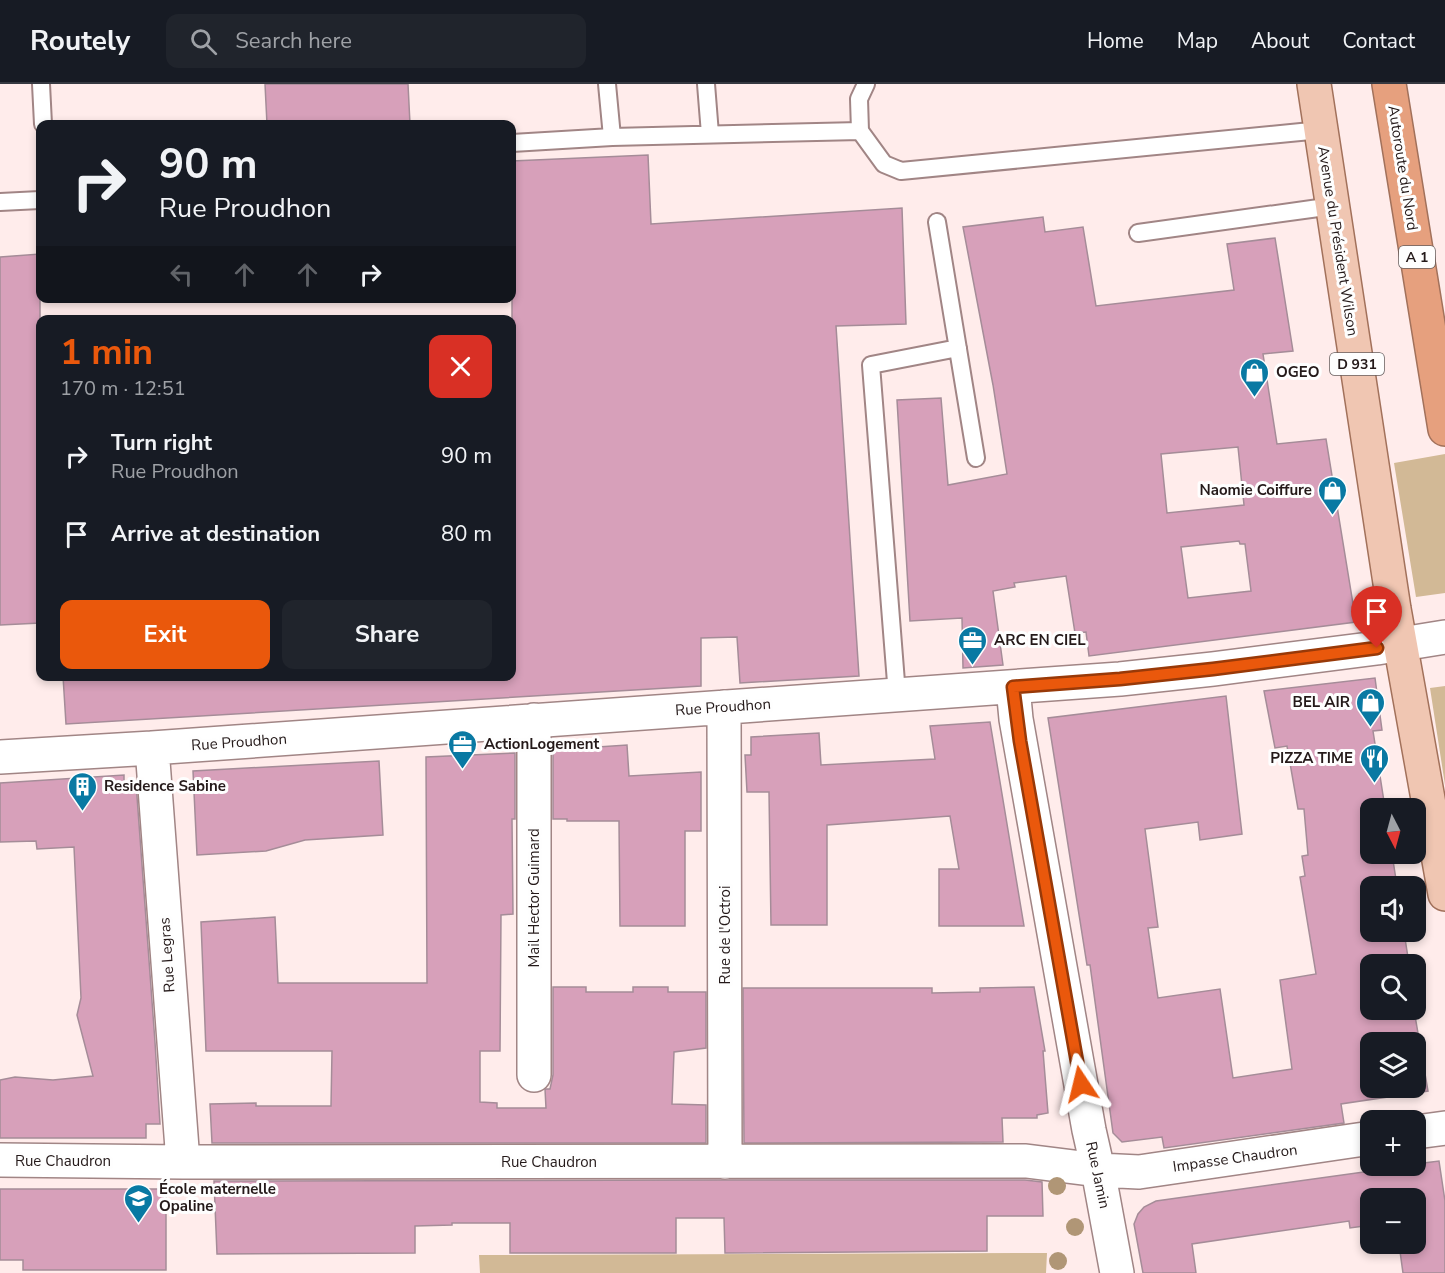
<!DOCTYPE html>
<meta charset="utf-8">
<style>
body{margin:0;font-family:"Nunito Sans",sans-serif;background:#20242c;color:#f1f3f6;height:100vh;display:flex;flex-direction:column;font-size:22px;white-space:nowrap}
*{box-sizing:border-box;margin:0}
p{font-size:20px;color:#9ea1a6}
.icon{flex:none;width:33px;height:33px;fill:none;stroke:currentColor;stroke-width:2;stroke-linecap:round;stroke-linejoin:round}
.map{position:relative;flex:1;overflow:hidden}
.panel{position:absolute;left:36px;top:231px;width:480px;height:366px;display:flex;flex-direction:column;background:#171b24;border-radius:12px;box-shadow:0 3px 9px #0003}
.panel>*{flex:none}
.guide{position:absolute;left:36px;top:36px;width:480px;height:183px;border-radius:12px;box-shadow:0 3px 9px #0003;background:#171b24;color:#f1f3f6;overflow:hidden}
.needle{width:39px;rotate:174deg}
.tools{position:absolute;left:1360px;top:714px;display:grid;gap:12px}
.tools a{display:grid;place-items:center;width:66px;height:66px;border-radius:12px;background:#171b24;box-shadow:0 3px 9px #0003;font-size:30px}
.pin{position:absolute;display:grid;place-items:center;width:51px;height:51px;color:#fff;margin:-62px -26px;border-radius:50% 50% 50% 0;rotate:-45deg;box-shadow:0 0 6px #0007}
.pin .icon{rotate:45deg}
.me{position:absolute;width:66px;margin:-33px;rotate:350deg;stroke-linejoin:round;filter:drop-shadow(0 0 4px #0008)}
.turn{display:flex;align-items:center;gap:21px;height:126px;padding:0 24px;font-size:27px}
.turn .icon{width:78px;height:78px;stroke-width:2.5}
.turn b{display:block;font-size:42px;line-height:51px}
.lanes{display:flex;align-items:center;height:57px;padding:0 24px;background:#0003;justify-content:center;gap:30px;direction:ltr}
.lanes .off{opacity:.35}
.round{display:grid;place-items:center;flex:none;width:63px;height:63px;border-radius:12px;background:#20242c}
.overview{display:flex;align-items:center;justify-content:space-between;height:102px;padding:0 24px}
h1{font-size:36px;font-weight:700;line-height:45px;color:#ea580c}
.action{display:flex;gap:12px;margin-top:auto;padding:12px 24px}
.action a{flex:1;height:69px;border-radius:12px;background:#ea580c;color:#fff;font-size:24px;font-weight:700;line-height:69px;text-align:center}
.action a+a{background:#20242c;color:#f1f3f6}
ul{padding:0;list-style:none}
li{display:flex;align-items:center;gap:18px;height:78px;padding:0 24px}
li div{flex:1}
li b{display:block;font-size:22px}
li em{font-style:normal}
header{display:flex;align-items:center;gap:36px;box-sizing:border-box;height:84px;padding:0 30px;background:#171b24;border-bottom:2px solid #363941}
header strong{font-size:28px}
nav{display:flex;gap:33px;margin-inline-start:auto;font-size:21px}
.search{width:420px;height:54px;background:#20242c;display:flex;align-items:center;gap:15px;box-sizing:border-box;padding:0 21px;border-radius:12px;color:#9ea1a6;font-size:22px}
.map>svg:first-child{display:block}
</style>
<header>
<strong>Routely</strong>
<div class="search"><svg class="icon" aria-label="search" viewBox="0 0 24 24"><circle cx="10" cy="10" r="6"/><path d="M15 15l6 6"/></svg>Search here</div>
<nav><a>Home</a><a>Map</a><a>About</a><a>Contact</a></nav>
</header>
<div class="map">
<svg width="1445" height="1189" viewBox="0 0 1445 1189">
<rect width="100%" height="100%" fill="#ffeceb"/>
<path fill="#d2b996" d="M1445 370V509L1416 513 1394 379Z
M1445 602V701L1430 604Z
M1047 1169 1046 1189H480L479 1171Z"/>
<path fill="#d7a0ba" stroke="#a58c98" stroke-width="1.5" fill-rule="evenodd" d="M265 0H408L410 40H267Z
M648 71 651 140 902 124 906 240 836 242 859 592 740 599 737 553 701 554V602L66 640 63 592H512V77Z
M1043 133 1045 148 1083 143 1096 222 1234 206 1227 160 1275 154 1293 267 1263 270 1277 360 1326 355 1356 538 1089 572 1086 548 1075 549 1066 492 1014 499 1015 503 993 507 1003 581 963 584 962 534 910 537 897 316 941 314 948 401 1007 390 993 301 963 143ZM1238 363 1244 421 1167 429 1161 370ZM1239 457 1240 460H1245L1251 507 1188 514 1181 463Z
M40 170V539L0 541V173Z
M1375 594 1382 646 1373 647 1385 724H1371V770H1392L1397 802H1371V848H1404L1409 880H1371V926H1414L1428 1007 1341 1020 1344 1039 1164 1064 1162 1053 1122 1058 1113 1049 1090 881H1087L1048 634 1226 612 1242 750 1200 756 1198 738 1145 745 1158 843 1148 844 1158 914 1220 905 1233 994 1292 985 1280 896 1316 890 1300 793 1305 792 1302 772 1308 771 1304 725H1298L1287 662 1275 664 1264 607ZM1371 958H1416V1004H1371Z
M990 638 1024 842H939V785H959L950 732 827 741V841H771L769 708H747L745 671H751V653L819 649 821 681 935 675 930 642Z
M627 661 629 692 701 688V747H685V842H620L619 737H567V735H553V666Z
M515 669V735H512L513 830 501 831 500 967H480V1018L497 1019V1024H546L545 1005H550L553 991V903H586V908H633V903H668V908H706V964L674 968 672 1020 706 1021V1059H212L210 1020 256 1019V1022H331L332 967H206L201 838 275 833 278 899H427L426 673Z
M379 677 383 751 305 756 266 767 197 771 193 687Z
M124 691V700L136 699 155 958 160 1040H146V1054H0V996L15 993 53 996 93 992 77 931 81 914 74 763 37 765 36 757 0 758V699Z
M1034 903 1045 967H1043L1048 1029 1037 1031V1034H1002L1003 1058 744 1059 743 904H932V909L980 908V904Z
M1439 1077 1445 1117V1189H1403L1399 1160H1416V1114H1371V1141L1350 1144 1349 1137 1192 1160 1196 1189H1143L1134 1140 1138 1130 1144 1123 1156 1117 1407 1082H1416V1080Z
M722 1096H1025L1042 1098 1043 1132H987V1167L725 1169 724 1134H676V1169H510V1139H452V1141L415 1142V1169L217 1170 214 1097Z
M0 1105H166V1186H23V1176H0Z"/>
<g fill="none" stroke-linecap="round" stroke-linejoin="round">
<defs>
<path id="lane" d="M41 0 43 40
M607 0 612 53
M706 0 710 50
M866 0 859 15 860 47 884 80 901 87 1321 46
M512 59 612 53 860 47
M0 118 40 116
M937 138 976 374
M1138 149 1333 122
M897 611 871 281 958 264"/>
<path id="street" d="M1013 603 1016 635 1089 1046 1098 1086 1117 1189
M724 623 725 1078
M534 636V991
M152 664 183 1078
M0 673 152 664 1120 595 1213 585 1377 564 1445 553
M1416 1048 1445 1044
M0 1076 183 1078 1026 1077 1098 1086 1139 1088 1371 1054"/>
<path id="primary" d="M1314 0 1394 525 1445 810"/>
<path id="highway" d="M1389 0 1445 345"/>
</defs>
<use href="#lane" stroke="#a18585" stroke-width="20"/>
<use href="#street" stroke="#a18585" stroke-width="36"/>
<use href="#primary" stroke="#a2715b" stroke-width="36"/>
<use href="#highway" stroke="#a2715b" stroke-width="36"/>
<use href="#lane" stroke="#fff" stroke-width="16"/>
<use href="#street" stroke="#fff" stroke-width="33"/>
<use href="#primary" stroke="#f0c6b2" stroke-width="33"/>
<use href="#highway" stroke="#e6a07e" stroke-width="33"/>
</g>
<g fill="#b09676">
<circle cx="1057" cy="1102" r="9"/>
<circle cx="1075" cy="1143" r="9"/>
<circle cx="1058" cy="1177" r="9"/>
</g>
<g fill="none" stroke-linecap="round" stroke-linejoin="round">
<defs>
<path id="route" d="M1081 1000 1020 657 1013 603 1120 595 1213 585 1377 564"/>
</defs>
<use href="#route" stroke="#983908" stroke-width="15"/>
<use href="#route" stroke="#ea580c" stroke-width="10"/>
</g>
<defs>
<symbol id="shop-pin" viewBox="-11 -11 22 30"><path d="M0 17L-7.5 6A9.5 9.5 0 1 1 7.5 6Z" fill="#0979a3" stroke="#fefefe"/><path d="M-5-2.5h2.3a2.7 3.5 0 0 1 5.4 0H5L5.5 6h-11ZM-1.5-2.5h3a1.5 2.3 0 0 0-3 0Z" fill="#fff"/></symbol>
<symbol id="office-pin" viewBox="-11 -11 22 30"><path d="M0 17L-7.5 6A9.5 9.5 0 1 1 7.5 6Z" fill="#0979a3" stroke="#fefefe"/><path d="M-6-3h4V-5.5h4V-3h4V5H-6ZM-1-4.5V-3h2v-1.5ZM-6 0V1H6V0Z" fill="#fff"/></symbol>
<symbol id="restaurant-pin" viewBox="-11 -11 22 30"><path d="M0 17L-7.5 6A9.5 9.5 0 1 1 7.5 6Z" fill="#0979a3" stroke="#fefefe"/><path d="M-5-6h1v4h1v-4h1v4h1v-4h1v5L-1.5 .5V6h-2V.5L-5-1ZM5-6V6H3V1.5H1.5Q1.5-4 5-6Z" fill="#fff"/></symbol>
<symbol id="building-pin" viewBox="-11 -11 22 30"><path d="M0 17L-7.5 6A9.5 9.5 0 1 1 7.5 6Z" fill="#0979a3" stroke="#fefefe"/><path d="M-4-6H4V6H1V3H-1V6H-4ZM-2.5-4.3h1.7v1.8h-1.7ZM.8-4.3h1.7v1.8H.8ZM-2.5-1h1.7V.8h-1.7ZM.8-1h1.7V.8H.8Z" fill="#fff"/></symbol>
<symbol id="school-pin" viewBox="-11 -11 22 30"><path d="M0 17L-7.5 6A9.5 9.5 0 1 1 7.5 6Z" fill="#0979a3" stroke="#fefefe"/><path d="M0-5L7-2L0 1L-7-2ZM-4 1L0 2.5L4 1V4Q0 6-4 4Z" fill="#fff"/></symbol>
</defs>
<g fill-rule="evenodd">
<use href="#shop-pin" x="1238" y="272" width="33" height="45"/>
<use href="#shop-pin" x="1316" y="390" width="33" height="45"/>
<use href="#office-pin" x="956" y="540" width="33" height="45"/>
<use href="#shop-pin" x="1354" y="602" width="33" height="45"/>
<use href="#office-pin" x="446" y="644" width="33" height="45"/>
<use href="#restaurant-pin" x="1358" y="658" width="33" height="45"/>
<use href="#building-pin" x="66" y="686" width="33" height="45"/>
<use href="#school-pin" x="122" y="1098" width="33" height="45"/>
</g>
<g text-anchor="middle" dominant-baseline="central" stroke-width="6" stroke-linejoin="round" paint-order="stroke">
<g fill="#fefefe" stroke="#655e5e" stroke-width="1.5">
<rect x="1399" y="162" width="36" height="22" rx="4.5"/>
<rect x="1330" y="269" width="54" height="22" rx="4.5"/>
</g>
<g font-size="14" font-weight="bold" fill="#241919">
<text x="1417" y="173">A 1</text>
<text x="1357" y="280">D 931</text>
</g>
<g font-size="15" fill="#241919" stroke="#fefefe">
<text transform="translate(1403 84) rotate(81)">Autoroute du Nord</text>
<text transform="translate(1338 157) rotate(81)">Avenue du Président Wilson</text>
<text transform="translate(723 623) rotate(-4)">Rue Proudhon</text>
<text transform="translate(239 658) rotate(-4)">Rue Proudhon</text>
<text transform="translate(534 814) rotate(-90)">Mail Hector Guimard</text>
<text transform="translate(725 851) rotate(-90)">Rue de l'Octroi</text>
<text transform="translate(167 871) rotate(-94)">Rue Legras</text>
<text transform="translate(1235 1074) rotate(-8)">Impasse Chaudron</text>
<text x="63" y="1077">Rue Chaudron</text>
<text x="549" y="1078">Rue Chaudron</text>
<text transform="translate(1098 1091) rotate(78)">Rue Jamin</text>
</g>
<g font-size="15" font-weight="bold" fill="#241919" stroke="#fefefe" text-anchor="start">
<text x="1276" y="288">OGEO</text>
<text x="1312" y="406" text-anchor="end">Naomie Coiffure</text>
<text x="994" y="556">ARC EN CIEL</text>
<text x="1350" y="618" text-anchor="end">BEL AIR</text>
<text x="484" y="660">ActionLogement</text>
<text x="1353" y="674" text-anchor="end">PIZZA TIME</text>
<text x="104" y="702">Residence Sabine</text>
<text x="159" y="1105">École maternelle<tspan x="159" dy="17">Opaline</tspan></text>
</g>
</g>
</svg>
<div class="tools">
<a><svg class="needle" viewBox="-14 -14 28 28"><path d="M0-13l5 13h-10z" fill="#e53935"/><path d="M0 13l5-13h-10z" fill="#9ea1a6"/></svg></a>
<a><svg class="icon" aria-label="sound" viewBox="0 0 24 24"><path d="M4 9h4l5-4v14l-5-4H4zM17 9q2 3 0 6"/></svg></a>
<a><svg class="icon" aria-label="search" viewBox="0 0 24 24"><circle cx="10" cy="10" r="6"/><path d="M15 15l6 6"/></svg></a>
<a><svg class="icon" aria-label="layers" viewBox="0 0 24 24"><path d="M12 4l9 5-9 5-9-5zM3 14l9 5 9-5"/></svg></a>
<a>+</a>
<a>−</a>
</div>
<div class="pin" style="left:1377px;top:564px;background:#d93025"><svg class="icon" aria-label="arrive" viewBox="0 0 24 24"><path d="M6 21V4h12l-3 4 3 4H6"/></svg></div>
<svg class="me" style="left:1081px;top:1000px" viewBox="-20 -20 40 40"><path d="M0-17L14 15 0 8-14 15z" fill="#ea580c" stroke="#fff" stroke-width="4"/></svg>
<div class="guide">
<div class="turn"><svg class="icon" aria-label="right" viewBox="0 0 24 24"><path d="M7 20v-9h11M14 6l5 5-5 5"/></svg><div><b>90 m</b>Rue Proudhon</div></div>
<div class="lanes"><svg class="icon off" aria-label="left" viewBox="0 0 24 24"><path d="M17 20v-9H6M10 6l-5 5 5 5"/></svg><svg class="icon off" aria-label="ahead" viewBox="0 0 24 24"><path d="M12 20V5M6 11l6-6 6 6"/></svg><svg class="icon off" aria-label="ahead" viewBox="0 0 24 24"><path d="M12 20V5M6 11l6-6 6 6"/></svg><svg class="icon" aria-label="right" viewBox="0 0 24 24"><path d="M7 20v-9h11M14 6l5 5-5 5"/></svg></div>
</div>
<section class="panel">
<div class="overview"><div><h1>1 min</h1><p>170 m · 12:51</p></div><a class="round" style="background:#d93025;color:#fff"><svg class="icon" aria-label="close" viewBox="0 0 24 24"><path d="M6 6l12 12M18 6L6 18"/></svg></a></div>
<ul>
<li><svg class="icon" aria-label="right" viewBox="0 0 24 24"><path d="M7 20v-9h11M14 6l5 5-5 5"/></svg><div><b>Turn right</b><p>Rue Proudhon</p></div><em>90 m</em></li>
<li><svg class="icon" aria-label="arrive" viewBox="0 0 24 24"><path d="M6 21V4h12l-3 4 3 4H6"/></svg><div><b>Arrive at destination</b></div><em>80 m</em></li>
</ul>
<div class="action"><a>Exit</a><a>Share</a></div>
</section>
</div>
